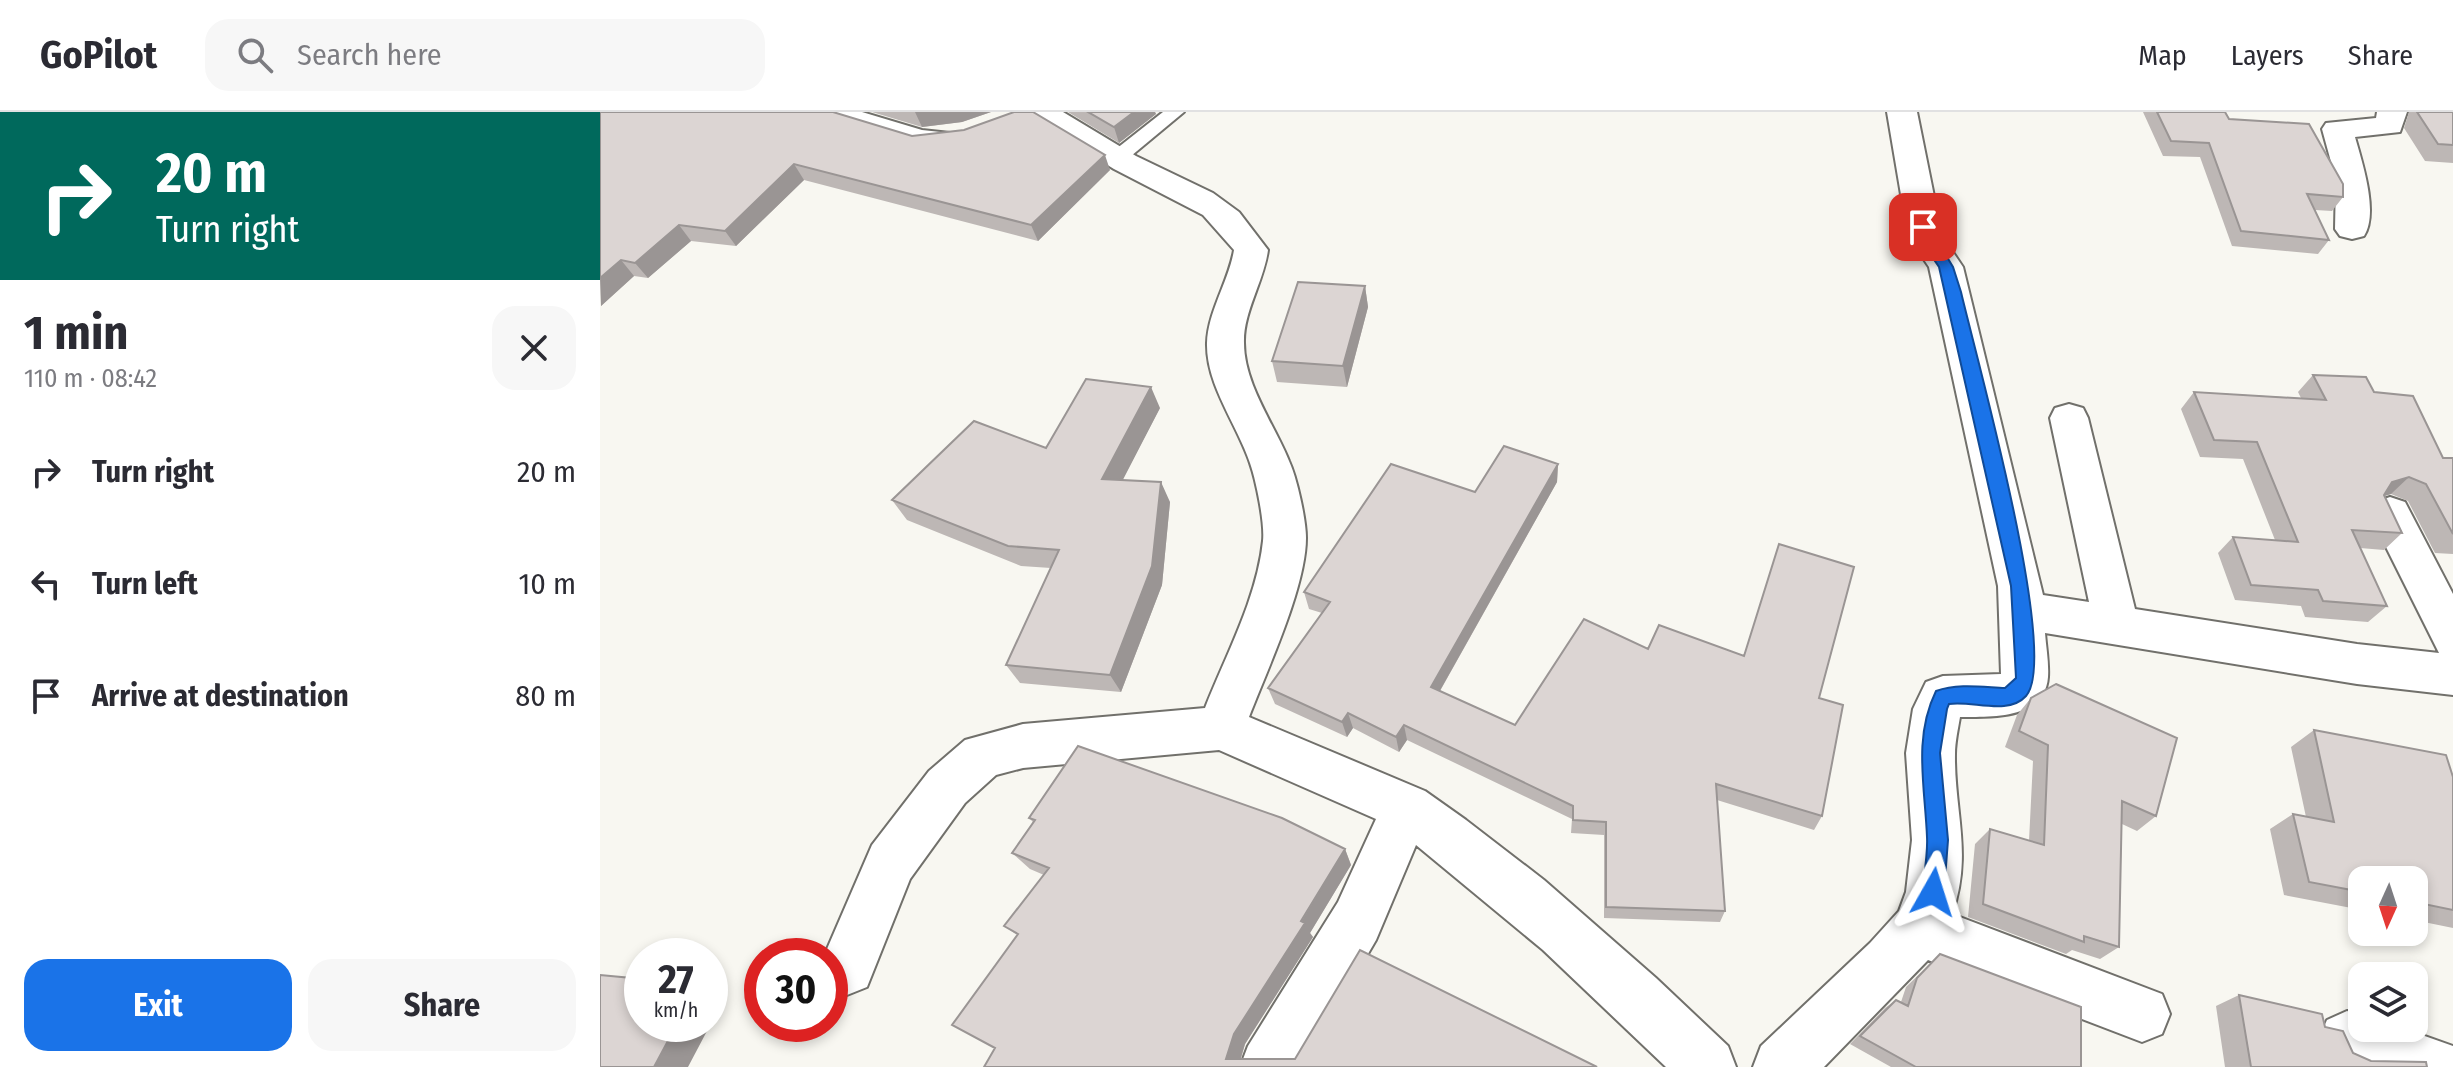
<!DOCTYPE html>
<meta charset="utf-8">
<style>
body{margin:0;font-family:"Fira Sans Condensed",sans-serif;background:#f7f7f7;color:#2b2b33;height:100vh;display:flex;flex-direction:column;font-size:30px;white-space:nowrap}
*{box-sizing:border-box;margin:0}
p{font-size:26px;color:#7c7c81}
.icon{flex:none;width:44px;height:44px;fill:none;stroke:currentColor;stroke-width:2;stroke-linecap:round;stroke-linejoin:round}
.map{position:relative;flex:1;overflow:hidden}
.drawer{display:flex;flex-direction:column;background:#fff;width:600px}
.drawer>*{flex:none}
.banner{background:#00695c;color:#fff;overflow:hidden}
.needle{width:52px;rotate:183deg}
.fabs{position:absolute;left:1748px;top:754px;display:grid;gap:16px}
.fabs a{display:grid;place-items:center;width:80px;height:80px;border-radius:16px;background:#fff;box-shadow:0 4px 12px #0003;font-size:40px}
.speed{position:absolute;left:24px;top:826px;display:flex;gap:16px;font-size:40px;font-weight:700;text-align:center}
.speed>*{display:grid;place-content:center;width:104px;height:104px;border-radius:50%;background:#fff;box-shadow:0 4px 12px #0003;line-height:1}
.speed small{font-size:20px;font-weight:400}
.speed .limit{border:12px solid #d22;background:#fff;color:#111}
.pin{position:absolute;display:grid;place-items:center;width:68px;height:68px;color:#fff;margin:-34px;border-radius:16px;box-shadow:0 4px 12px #0006}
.me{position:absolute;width:88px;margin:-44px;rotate:6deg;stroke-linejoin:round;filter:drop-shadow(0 0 6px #0008)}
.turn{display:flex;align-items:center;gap:28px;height:168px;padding:0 24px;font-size:36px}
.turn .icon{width:104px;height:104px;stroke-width:2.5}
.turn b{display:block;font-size:56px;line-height:68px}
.round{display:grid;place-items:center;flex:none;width:84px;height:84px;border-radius:24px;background:#f7f7f7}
.overview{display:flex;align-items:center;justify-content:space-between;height:136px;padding:0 24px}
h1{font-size:48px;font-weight:700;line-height:60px}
.action{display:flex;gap:16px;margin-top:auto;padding:16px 24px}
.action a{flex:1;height:92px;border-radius:24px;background:#1a73e8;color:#fff;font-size:32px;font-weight:700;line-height:92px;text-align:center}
.action a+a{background:#f7f7f7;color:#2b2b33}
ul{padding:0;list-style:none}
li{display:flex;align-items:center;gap:24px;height:112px;padding:0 24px}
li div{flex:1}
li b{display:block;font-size:30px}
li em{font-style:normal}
header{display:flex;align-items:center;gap:48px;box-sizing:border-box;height:112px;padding:0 40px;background:#fff;border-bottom:2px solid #e1e1e2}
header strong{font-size:38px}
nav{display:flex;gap:44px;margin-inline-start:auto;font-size:28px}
.search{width:560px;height:72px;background:#f7f7f7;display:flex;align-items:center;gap:20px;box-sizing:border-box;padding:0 28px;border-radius:24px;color:#7c7c81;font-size:30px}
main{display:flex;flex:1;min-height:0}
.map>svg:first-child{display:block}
</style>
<header>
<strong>GoPilot</strong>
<div class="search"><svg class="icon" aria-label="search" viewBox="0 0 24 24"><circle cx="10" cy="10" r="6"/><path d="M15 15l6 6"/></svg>Search here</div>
<nav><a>Map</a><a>Layers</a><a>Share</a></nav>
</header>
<main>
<section class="drawer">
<div class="banner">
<div class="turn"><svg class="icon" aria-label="right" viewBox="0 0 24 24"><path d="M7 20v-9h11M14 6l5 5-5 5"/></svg><div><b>20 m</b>Turn right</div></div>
</div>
<div class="overview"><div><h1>1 min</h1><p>110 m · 08:42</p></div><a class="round"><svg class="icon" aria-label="close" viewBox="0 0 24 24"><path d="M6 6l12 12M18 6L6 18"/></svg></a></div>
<ul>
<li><svg class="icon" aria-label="right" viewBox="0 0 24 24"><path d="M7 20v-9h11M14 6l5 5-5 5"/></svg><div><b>Turn right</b></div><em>20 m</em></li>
<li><svg class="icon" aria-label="left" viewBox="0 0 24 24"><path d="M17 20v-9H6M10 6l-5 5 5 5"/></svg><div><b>Turn left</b></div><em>10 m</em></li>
<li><svg class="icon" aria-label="arrive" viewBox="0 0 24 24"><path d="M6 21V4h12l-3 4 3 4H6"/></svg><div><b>Arrive at destination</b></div><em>80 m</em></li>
</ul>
<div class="action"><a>Exit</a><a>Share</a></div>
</section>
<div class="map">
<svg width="1853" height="955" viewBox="0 0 1853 955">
<rect width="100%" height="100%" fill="#f8f7f1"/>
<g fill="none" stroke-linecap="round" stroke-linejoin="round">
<defs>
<path id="lane" d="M563 0H584L525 49H511L508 45 511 41Z"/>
<path id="street" d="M216 0H262L322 18 350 21 354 27 350 33 320 36 221 6Z
M426 0H463L536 44 613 81 639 100 668 138C664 169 643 200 644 231 644 272 674 312 689 349 697 366 706 408 706 426 706 475 667 558 649 605L825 679 866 708 944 768 1056 866 1128 934 1136 955H1066L943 838 816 733 776 828 702 955H640L648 934 738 790 776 707 619 638 423 656 396 663 365 691 310 767 267 875 247 883 230 876V844H224L272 733 329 659 365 628 423 612 605 596C626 543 657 486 663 429 665 411 656 368 650 351 637 312 606 273 607 231 608 199 629 169 634 138L603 103 514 57 431 6Z
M1287 0H1317L1342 124 1363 155 1443 483 1489 490 1450 306 1455 296 1469 292 1483 296 1488 306 1535 497 1757 532 1839 541 1769 401 1775 390 1790 385 1805 390 1853 482V583L1757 572 1445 521C1446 535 1449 551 1448 565 1445 608 1390 605 1360 605 1358 617 1355 630 1355 642 1354 700 1373 742 1352 802L1562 882 1570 902 1562 922 1542 930 1328 848 1224 955H1153L1161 934 1270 831 1299 799 1306 780 1312 728 1306 641 1313 597 1326 570 1343 564 1401 562 1398 474 1329 155 1308 124Z
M1777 0H1807L1800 20 1755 25C1762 50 1779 101 1764 124L1752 127 1740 124 1735 117 1736 68 1722 17 1726 11 1776 6Z
M1747 899 1762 904V916H1802L1853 934V955H1743L1727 948 1718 928 1727 908Z"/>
</defs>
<use href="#lane" stroke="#71706b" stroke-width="4"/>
<use href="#street" stroke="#71706b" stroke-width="4"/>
<use href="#lane" fill="#fff" fill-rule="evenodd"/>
<use href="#street" fill="#fff" fill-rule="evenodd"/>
</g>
<path fill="#bdb7b5" d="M0 0 312 24 510 58 438 129 204 68 136 134 91 129 48 166 34 164 1 194Z
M272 0H391L362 10 322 15Z
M468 0H555L556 2 519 31Z
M1543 0H1625L1629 7 1743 85 1732 99 1715 98 1729 128 1718 142 1632 134 1600 45 1563 44Z
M1809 0H1853V51L1825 49 1804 16Z
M765 174 768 195 747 275 677 270 672 249Z
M1713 263 1774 280 1843 346H1853V442L1835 441 1808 389 1791 382 1784 384 1802 421 1784 438 1760 436 1787 494 1768 510 1705 505 1701 494 1635 488 1618 441 1633 425 1675 428 1643 347 1600 345 1581 297 1594 280 1701 286 1698 280Z
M560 296 522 368 570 390 562 473 521 580 420 571 406 553 451 456 421 454 307 408 292 388Z
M958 352 957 370 840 579 915 613 1048 537 1219 586 1222 704 1214 718 1117 688 1125 799 1120 810 1004 806V723L971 721 972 707 807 628 799 640 753 616 747 625 675 592 668 576 722 501 709 497 704 480 875 380Z
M1431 586 1556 704 1537 719 1522 712 1519 835 1500 847 1472 838 1466 842 1368 805 1375 732 1390 717 1429 729 1433 649 1405 635 1417 603Z
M1714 618 1853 665V816L1814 808V768H1762V798L1684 783 1670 717 1693 702 1706 705 1691 635Z
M429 706 745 737 751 753 710 821 713 825 645 932 641 947 997 955H384L395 936 417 823 404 814 444 763 430 757 412 741 433 710Z
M1340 842 1481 955H1291L1250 932 1285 896 1296 888 1301 890 1306 875Z
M1639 883 1725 915 1753 941 1771 949 1827 955H1625L1616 894Z"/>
<path fill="#9a9594" d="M315 0H391L362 10 322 15Z
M534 0H555L556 2 519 31 514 15Z
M505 43 510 58 438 129 431 113Z
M194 52 204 68 136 134 125 119Z
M79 113 91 129 48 166 35 151Z
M21 148 34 164 1 194 0 166Z
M765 174 768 195 747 275 743 254Z
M551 275 560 296 513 387 502 367Z
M958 352 957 370 833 591 831 575Z
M1809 365 1791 382 1774 387 1792 370Z
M561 370 570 390 562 473 521 580 510 563Z
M748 601 753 616 747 625 742 610Z
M804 613 807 628 799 640 796 625Z
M745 737 751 753 710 821 713 825 645 932 638 955 626 947 634 922Z
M110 877 126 883 88 955H54L77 912H110Z"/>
<path fill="#dcd5d3" stroke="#9a9594" stroke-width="2" d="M0 0H233L312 24 364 18 414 0H433L505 43 431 113 194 52 125 119 79 113 35 151 21 148 0 166Z
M488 0H534L514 15Z
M1557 0H1625L1629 7 1709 12 1743 72V85L1707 82 1729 128 1641 119 1609 31 1571 29Z
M1817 0H1853V33L1838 32Z
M698 170 765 174 743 254 672 249Z
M1713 263 1766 265 1774 280 1813 284 1843 346H1853V422L1826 372 1809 365 1792 370 1784 383 1802 421 1752 418 1787 494 1723 489 1718 478 1651 473 1633 425 1698 430 1657 330 1614 328 1594 280 1726 288Z
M486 267 551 275 502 367 561 370 552 454 510 563 406 553 459 438 408 434 292 388 374 309 446 336Z
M904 334 958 352 831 575 915 613 984 507 1048 537 1059 513 1144 544 1179 432 1254 455 1219 586 1243 593 1222 704 1116 672 1125 799 1006 795V710L973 708V694L804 613 796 625 748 601 742 610 668 576 730 490 704 480 791 352 875 380Z
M1456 572 1577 626 1556 704 1522 689 1519 835 1484 824V830L1383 792 1390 717 1444 733 1448 633 1419 619 1431 586Z
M1714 618 1846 643 1853 665V798L1814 790V768H1762V780L1709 770 1693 702 1734 710Z
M478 634 682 706 745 737 701 809 705 811 634 922 626 947H695L760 838 997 955H384L395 936 352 913 418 822 404 814 449 756 412 741 435 708 429 706Z
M1340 842 1481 895V955H1316L1260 924 1296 888 1308 894 1317 866Z
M0 863 42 867V912H77L54 955H0Z
M1639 883 1722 902 1725 915 1743 919 1753 941 1771 949 1826 950 1827 955H1651Z"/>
<path fill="#1a73e8" stroke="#114b97" stroke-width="2" d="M1323 111 1327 112 1353 155 1361 180C1375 241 1461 545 1426 584 1408 604 1372 588 1349 592L1347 597 1340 641 1348 728 1344 780 1340 788 1333 791 1325 788 1322 780C1324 762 1328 743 1327 725 1325 674 1313 626 1336 579 1358 571 1382 575 1405 576L1416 566 1411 474 1339 155 1318 124 1316 115Z"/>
</svg>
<div class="fabs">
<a><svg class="needle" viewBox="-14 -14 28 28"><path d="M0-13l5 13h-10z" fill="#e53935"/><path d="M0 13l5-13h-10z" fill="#7c7c81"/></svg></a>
<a><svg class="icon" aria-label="layers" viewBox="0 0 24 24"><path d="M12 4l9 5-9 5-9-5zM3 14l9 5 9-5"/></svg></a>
</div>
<div class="speed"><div>27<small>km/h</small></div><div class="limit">30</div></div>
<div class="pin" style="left:1323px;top:115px;background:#d93025"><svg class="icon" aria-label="arrive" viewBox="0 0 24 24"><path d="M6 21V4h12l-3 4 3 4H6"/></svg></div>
<svg class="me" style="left:1333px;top:780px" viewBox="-20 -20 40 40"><path d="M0-17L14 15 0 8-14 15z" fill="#1a73e8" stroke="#fff" stroke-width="4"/></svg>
</div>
</main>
